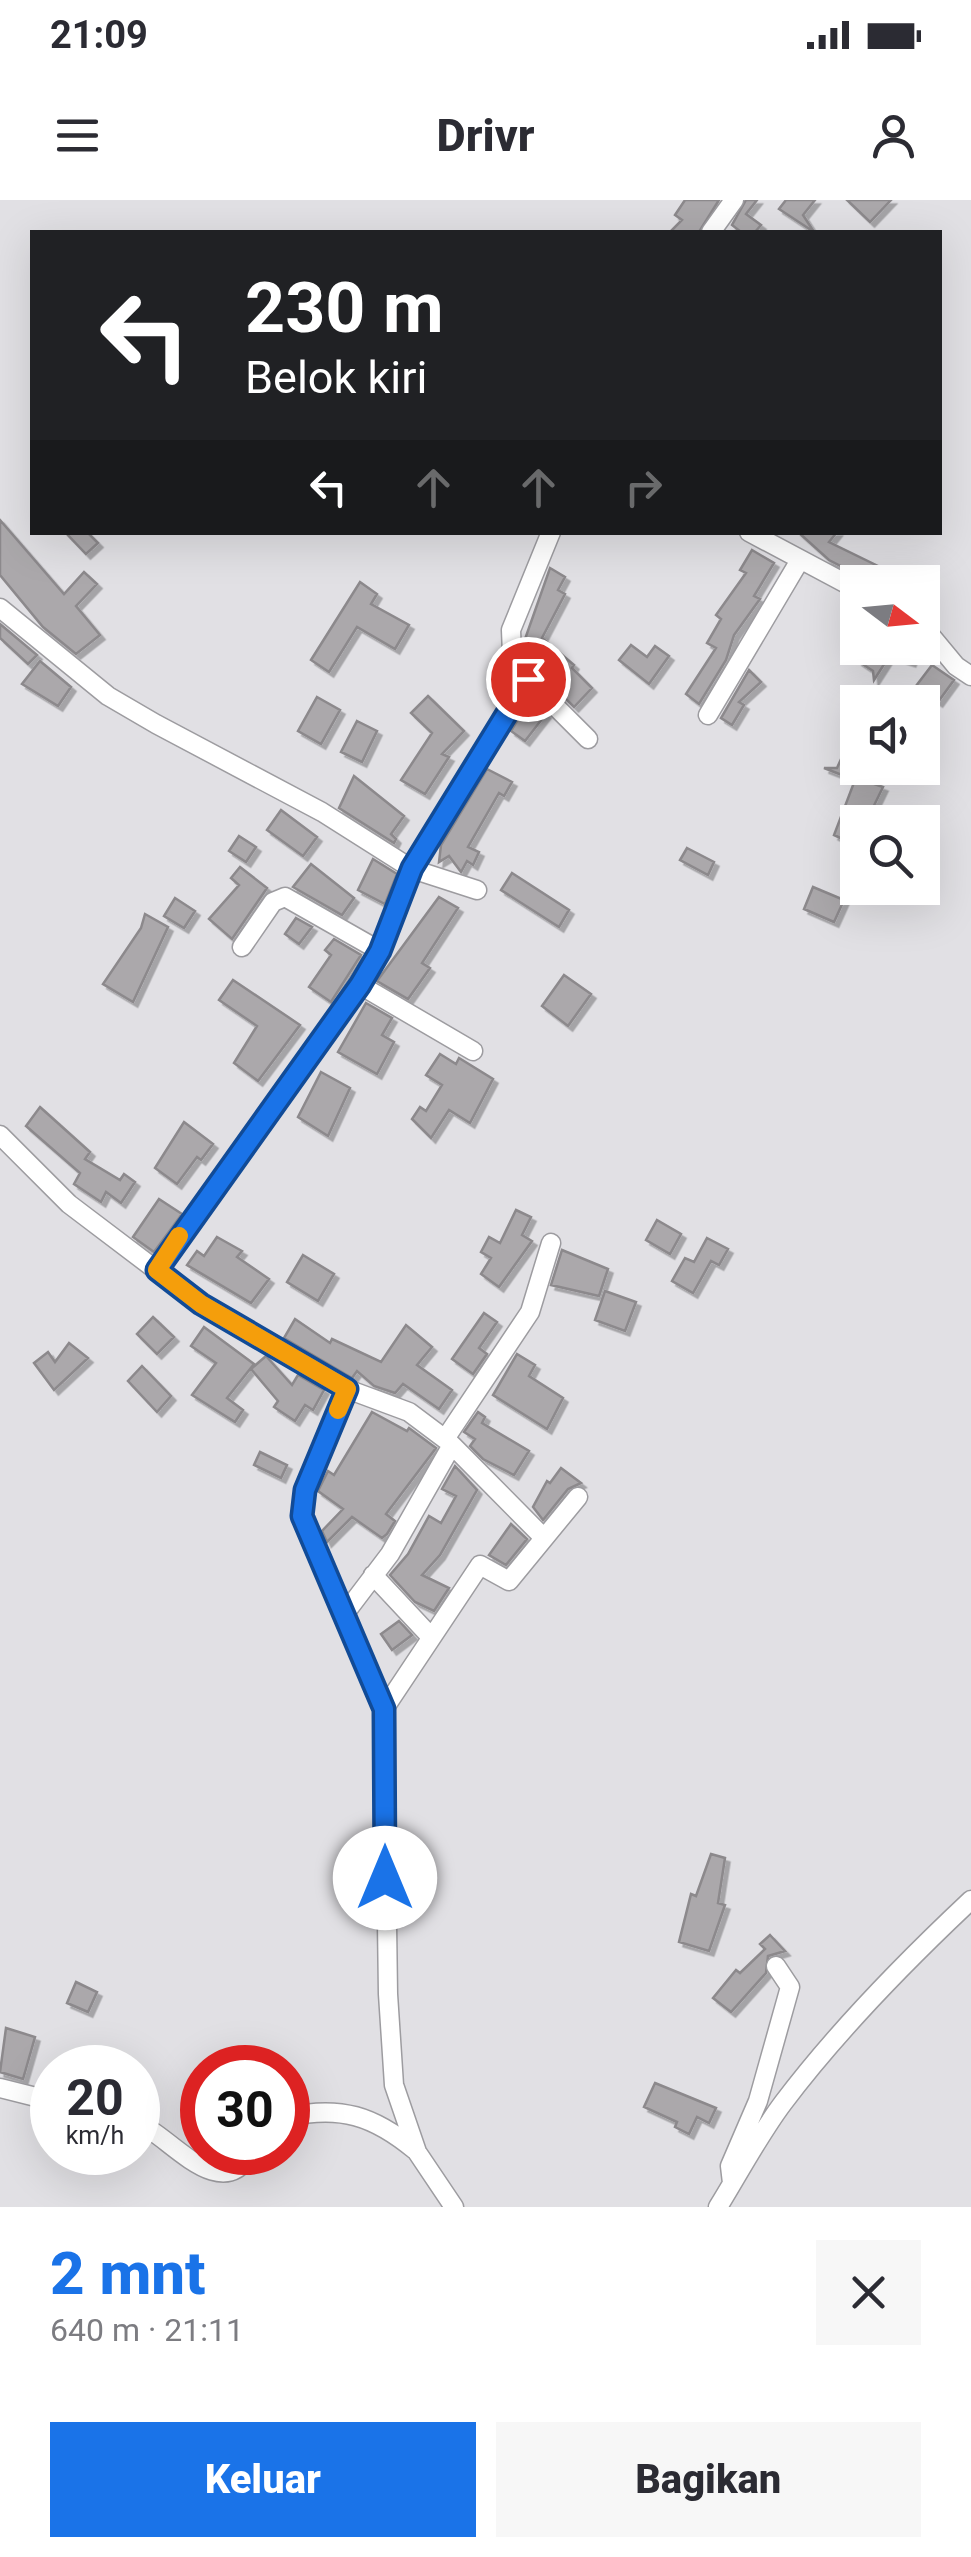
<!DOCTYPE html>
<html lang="id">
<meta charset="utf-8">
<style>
body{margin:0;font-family:Roboto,sans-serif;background:#f7f7f7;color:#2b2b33;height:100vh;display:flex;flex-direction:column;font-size:38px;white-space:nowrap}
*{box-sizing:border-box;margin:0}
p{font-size:32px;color:#7c7c81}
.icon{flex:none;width:55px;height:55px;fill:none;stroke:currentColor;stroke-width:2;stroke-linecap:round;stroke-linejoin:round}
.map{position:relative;height:2007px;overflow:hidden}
.panel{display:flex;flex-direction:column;background:#fff;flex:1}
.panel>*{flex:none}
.guide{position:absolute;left:30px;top:30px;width:912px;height:305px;border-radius:0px;box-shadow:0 10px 40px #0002;background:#202124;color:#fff;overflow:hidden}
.needle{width:65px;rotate:106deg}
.buttons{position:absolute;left:840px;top:365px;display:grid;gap:20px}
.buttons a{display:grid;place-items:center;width:100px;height:100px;border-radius:0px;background:#fff;box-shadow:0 10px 40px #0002;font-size:50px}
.speed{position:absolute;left:30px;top:1845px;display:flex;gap:20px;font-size:50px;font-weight:700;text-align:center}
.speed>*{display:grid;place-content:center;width:130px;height:130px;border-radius:50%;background:#fff;box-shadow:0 10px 40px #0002;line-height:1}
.speed small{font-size:25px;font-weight:400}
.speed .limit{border:15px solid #d22;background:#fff;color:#111}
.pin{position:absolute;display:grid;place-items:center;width:85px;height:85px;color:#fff;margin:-42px;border:5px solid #fff;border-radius:50%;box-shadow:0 2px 10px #0007}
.me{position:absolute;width:110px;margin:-55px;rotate:0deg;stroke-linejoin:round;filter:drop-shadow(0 0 8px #0008)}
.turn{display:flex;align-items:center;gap:35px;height:210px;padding:0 50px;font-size:45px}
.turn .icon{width:130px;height:130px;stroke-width:2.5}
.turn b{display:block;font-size:70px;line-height:85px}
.lanes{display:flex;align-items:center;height:95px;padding:0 50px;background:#0003;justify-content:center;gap:50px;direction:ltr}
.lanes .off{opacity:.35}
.round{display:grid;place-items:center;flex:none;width:105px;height:105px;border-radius:0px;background:#f7f7f7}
.headline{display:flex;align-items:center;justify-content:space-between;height:170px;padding:0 50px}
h1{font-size:60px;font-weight:800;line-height:75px;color:#1a73e8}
.cta{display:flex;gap:20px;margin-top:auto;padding:20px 50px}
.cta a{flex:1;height:115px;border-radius:0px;background:#1a73e8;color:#fff;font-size:40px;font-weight:800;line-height:115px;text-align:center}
.cta a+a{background:#f7f7f7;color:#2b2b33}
.status{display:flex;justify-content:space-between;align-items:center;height:70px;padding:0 50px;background:#fff;direction:ltr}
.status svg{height:28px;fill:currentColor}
header{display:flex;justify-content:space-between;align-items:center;height:130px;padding:0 50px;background:#fff;font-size:45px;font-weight:800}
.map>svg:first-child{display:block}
</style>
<div class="status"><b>21:09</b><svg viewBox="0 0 49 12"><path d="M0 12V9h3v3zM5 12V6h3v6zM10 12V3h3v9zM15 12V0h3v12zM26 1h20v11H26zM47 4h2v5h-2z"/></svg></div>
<header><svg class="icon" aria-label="menu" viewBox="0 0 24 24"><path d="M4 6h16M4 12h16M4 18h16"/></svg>Drivr<svg class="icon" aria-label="person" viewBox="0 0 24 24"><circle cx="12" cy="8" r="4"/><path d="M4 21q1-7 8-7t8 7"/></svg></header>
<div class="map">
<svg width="971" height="2007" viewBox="0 0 971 2007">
<defs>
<filter id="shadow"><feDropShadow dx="4.5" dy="4.5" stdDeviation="0" flood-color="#0004"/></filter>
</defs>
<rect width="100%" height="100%" fill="#e1e0e4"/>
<path fill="#aba8ab" stroke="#8c898c" stroke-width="2.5" filter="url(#shadow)" d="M685 0H719L699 32H670L682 20 675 15Z
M746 0H757L746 14 761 25 755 32H741L732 25Z
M786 0H815L803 15 814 32 779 9Z
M847 0H891L870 22Z
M0 320 64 394 84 372 97 384 76 406 100 435 76 454 43 427 0 375Z
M65 332H87L98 343 86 354Z
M798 332H837L829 342 880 367 872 382 829 360Z
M752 350 774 363 754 396 760 399 734 435 726 460 699 504 686 494 716 448 707 443 721 419 716 415 746 373 740 370Z
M550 368 565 377 558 390 565 394 542 438 574 465 572 468 592 488 574 507 560 493 565 487 535 461 542 453 524 442Z
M360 382 377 394 371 404 409 425 395 449 357 427 329 472 311 460Z
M0 424 37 455 28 464 0 438Z
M631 445 647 457 655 446 669 456 649 484 619 460Z
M874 448H916L911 462 890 455 874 480 873 471 858 461 866 450 877 458 879 451Z
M40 461 71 487 58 506 22 484Z
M932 465 954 480 938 502 916 486Z
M749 470 761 482 739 502 744 505 732 525 721 518Z
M428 496 464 531 442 554 449 557 425 594 401 580 432 533 411 513Z
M317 497 340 510 321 544 298 531Z
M530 499 546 514 525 541 511 531Z
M357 521 377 531 362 562 341 552Z
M846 548 858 552V568H864L860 579 883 587 866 622H858L853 644 834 635 855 580 824 568H837Z
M487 569 512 582 504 596 499 593 468 647 479 652 473 665 467 661 461 672 449 656 439 662 441 645Z
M354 576 404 616 391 634 396 639 394 643 339 608Z
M281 610 317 637 303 656 267 630Z
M239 636 256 647 246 662 229 651Z
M687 648 714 662 708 675 680 660Z
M373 659 397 674 385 704 358 690Z
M311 664 354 698 342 715 293 687Z
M240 667 267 688 232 739 209 719 239 685 231 678Z
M512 673 569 710 559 727 501 690Z
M813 687 844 700 834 722 804 709Z
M439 697 458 708 422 763 430 768 408 799 377 781Z
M175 698 195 711 184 728 164 716Z
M145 714 168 727 133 802 103 784 141 728Z
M296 718 312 727 299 744 285 734Z
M334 739 361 755 331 802 309 787 331 755 325 750Z
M564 775 591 794 568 826 542 806Z
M233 780 300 825 258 881 234 863 257 826 219 800Z
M366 803 392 818 382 835 394 842 377 874 338 852Z
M440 854 456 864 459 858 493 879 470 923 449 910 431 938 412 919 420 907 426 911 442 885 426 875Z
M321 872 350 888 328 936 298 917Z
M40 907 90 952 85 959 120 980 124 974 135 982 121 1003 106 992 101 1002 74 984 80 973 26 926Z
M184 922 213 944 201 960 197 957 177 984 155 968Z
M159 999 182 1014 154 1052 133 1037Z
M516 1010 531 1017 522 1035 532 1041 499 1087 481 1074 491 1058 481 1052 489 1037 500 1043Z
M657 1020 681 1034 670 1054 646 1040Z
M217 1037 242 1051 237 1057 269 1079 251 1103 187 1065 197 1051 204 1056Z
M707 1038 728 1049 719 1065 711 1061 693 1093 672 1081 685 1058 694 1062Z
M562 1050 608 1069 599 1096 551 1085Z
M303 1055 334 1074 318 1101 287 1082Z
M605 1091 636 1102 625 1131 595 1120Z
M484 1113 497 1122 479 1148 487 1154 473 1174 452 1159Z
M153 1117 174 1137 157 1154 137 1134Z
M295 1119 330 1143 332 1139 381 1162 406 1125 432 1147 417 1165 452 1190 439 1209 403 1184 395 1193 374 1186 357 1171 352 1178 284 1138Z
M204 1127 254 1164 227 1198 243 1210 235 1222 192 1195 216 1163 191 1146Z
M69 1143 88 1158 54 1190 34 1163 48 1152 55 1162Z
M517 1154 535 1165 529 1176 563 1198 547 1229 493 1195Z
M266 1156 292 1185 298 1175 324 1190 313 1210 305 1205 295 1221 274 1207 278 1201 251 1169Z
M142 1166 171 1196 157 1212 128 1181Z
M372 1212 407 1231 409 1228 436 1248 386 1314 395 1321 387 1334 382 1338 352 1317 327 1342 322 1331 343 1309 318 1291 328 1271 334 1275Z
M478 1212 485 1217 482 1223 529 1251 514 1275 483 1259 470 1246 475 1239 464 1232Z
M260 1252 287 1265 281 1278 254 1265Z
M455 1266 477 1290 440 1355 422 1375 449 1388 434 1411 415 1402 390 1375 408 1354 429 1316 441 1323 456 1296 442 1289Z
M561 1268 581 1283 568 1289 543 1320 533 1307 547 1281 550 1283Z
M511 1324 527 1339 506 1365 489 1355Z
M399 1421 412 1435 392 1450 381 1434Z
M711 1654 725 1658 718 1703 725 1705 709 1751 679 1742 691 1694 696 1696Z
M770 1735 785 1751 768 1756 766 1773 731 1812 713 1798 736 1770 740 1773 765 1749 760 1744Z
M76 1782 97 1792 88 1812 67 1803Z
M6 1828 35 1837 23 1879 0 1872Z
M655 1883 716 1908 709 1923 697 1917 689 1934 675 1927 677 1922 644 1907Z"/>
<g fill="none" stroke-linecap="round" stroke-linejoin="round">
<defs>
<path id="minor" d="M711 32 734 0
M749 332 858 390
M0 408 108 496 156 524 322 612 412 669 477 690
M922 425 956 466 971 476
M528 479 512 454 511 430 551 332
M708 515 800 360
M242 747 273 702 285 697 380 751
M360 785 473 851
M0 935 69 1004 201 1104 347 1189 409 1212 445 1239
M157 1070 360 785 380 751 412 669 528 479 588 539
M347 1189 305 1290 302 1316 384 1509 388 1794 394 1885 417 1952 454 2007
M452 1245 542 1336
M373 1375 431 1437
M346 1412 390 1354 452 1245 445 1239 530 1112 551 1043
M384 1509 480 1365 509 1381 578 1297
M0 1888 52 1901
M288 1917C340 1905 374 1916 415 1950
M138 1923C168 1934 221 2007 251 1952
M732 1983 730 1966 758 1901 790 1787 776 1766
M718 2007C739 1973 759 1935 783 1903 838 1830 905 1762 971 1700"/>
</defs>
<use href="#minor" stroke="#9d9ca0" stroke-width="21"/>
<use href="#minor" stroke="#fff" stroke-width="18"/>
</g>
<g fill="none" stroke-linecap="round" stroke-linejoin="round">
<defs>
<path id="route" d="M385 1678 384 1509 302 1316 305 1290 347 1189 201 1104 157 1070 360 785 380 751 412 668 528 479"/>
</defs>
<use href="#route" stroke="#114b97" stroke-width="25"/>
<use href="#route" stroke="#1a73e8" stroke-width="18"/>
<path stroke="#f59e0b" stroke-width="18" d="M179 1036 157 1070 201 1104 347 1189 338 1210"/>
</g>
</svg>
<div class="buttons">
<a><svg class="needle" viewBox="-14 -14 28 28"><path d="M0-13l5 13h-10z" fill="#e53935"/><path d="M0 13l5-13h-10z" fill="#7c7c81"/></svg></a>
<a><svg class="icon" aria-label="sound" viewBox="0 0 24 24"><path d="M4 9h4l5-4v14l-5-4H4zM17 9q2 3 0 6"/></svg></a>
<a><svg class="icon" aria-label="search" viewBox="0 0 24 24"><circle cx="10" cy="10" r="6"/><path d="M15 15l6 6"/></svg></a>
</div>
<div class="speed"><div>20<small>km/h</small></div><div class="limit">30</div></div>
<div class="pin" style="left:528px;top:479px;background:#d93025"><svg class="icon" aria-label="arrive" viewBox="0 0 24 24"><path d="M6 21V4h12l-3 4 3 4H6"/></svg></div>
<svg class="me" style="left:385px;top:1678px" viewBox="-20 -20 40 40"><circle r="19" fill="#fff"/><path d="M0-13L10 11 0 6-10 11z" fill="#1a73e8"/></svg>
<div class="guide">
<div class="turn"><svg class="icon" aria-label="left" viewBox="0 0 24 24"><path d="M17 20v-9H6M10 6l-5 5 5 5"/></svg><div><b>230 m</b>Belok kiri</div></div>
<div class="lanes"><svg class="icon" aria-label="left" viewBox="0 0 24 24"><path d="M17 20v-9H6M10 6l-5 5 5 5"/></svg><svg class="icon off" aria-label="ahead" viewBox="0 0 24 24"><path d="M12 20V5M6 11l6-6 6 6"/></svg><svg class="icon off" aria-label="ahead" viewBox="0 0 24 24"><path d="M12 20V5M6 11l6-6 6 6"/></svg><svg class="icon off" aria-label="right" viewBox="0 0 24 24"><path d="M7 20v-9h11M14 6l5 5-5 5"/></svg></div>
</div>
</div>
<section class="panel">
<div class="headline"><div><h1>2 mnt</h1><p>640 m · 21:11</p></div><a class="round"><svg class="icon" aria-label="close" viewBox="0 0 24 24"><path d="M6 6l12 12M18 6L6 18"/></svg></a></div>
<div class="cta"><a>Keluar</a><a>Bagikan</a></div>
</section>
